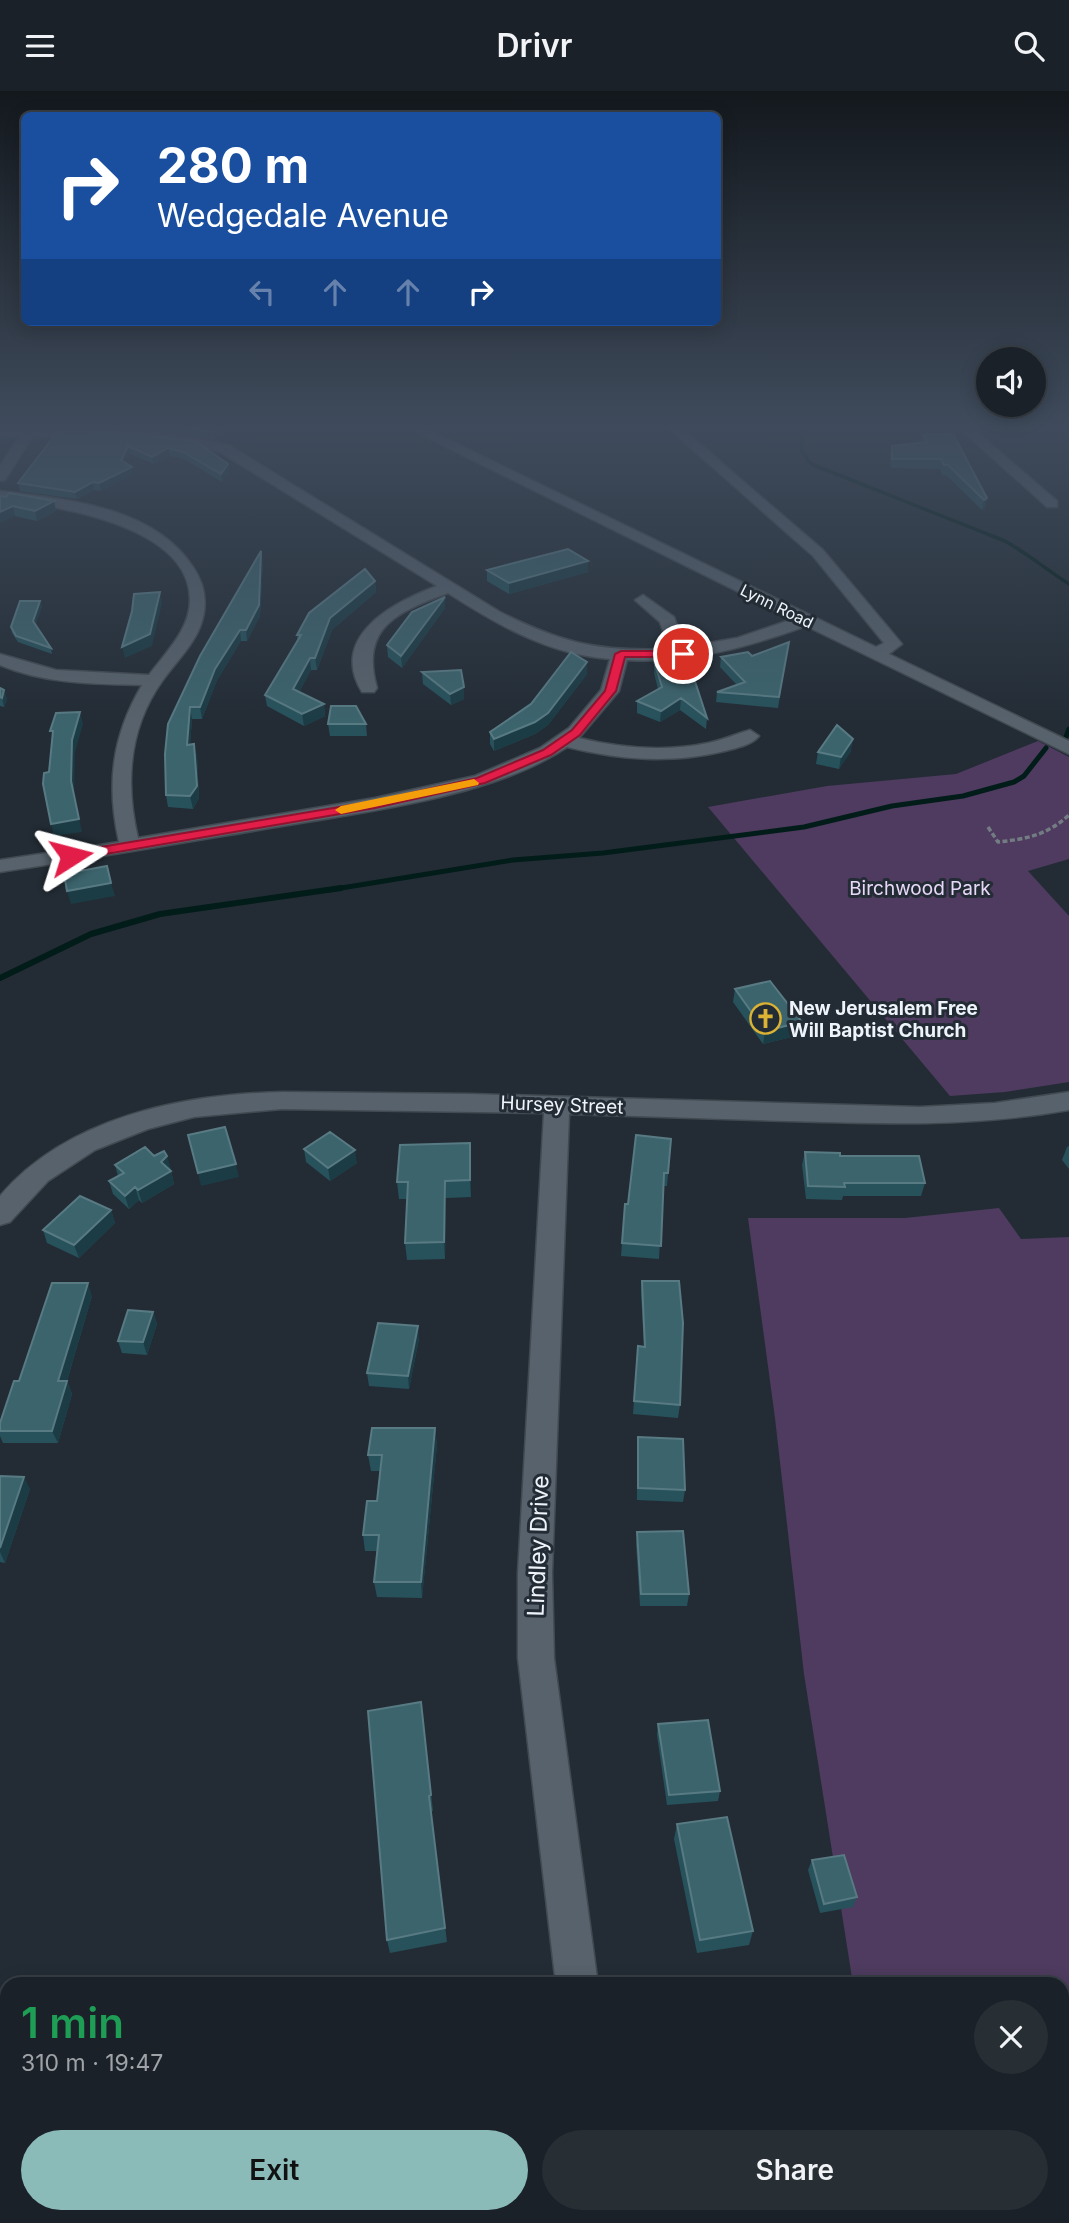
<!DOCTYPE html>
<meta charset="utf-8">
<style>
body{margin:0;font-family:Inter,sans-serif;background:#272e34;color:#f1f3f6;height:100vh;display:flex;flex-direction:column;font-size:26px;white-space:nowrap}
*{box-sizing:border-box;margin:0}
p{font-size:23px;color:#9fa3a8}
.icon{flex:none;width:38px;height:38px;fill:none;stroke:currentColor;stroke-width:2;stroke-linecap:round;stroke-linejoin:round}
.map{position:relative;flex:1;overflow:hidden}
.details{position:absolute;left:0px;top:1886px;width:1069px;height:247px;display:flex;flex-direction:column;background:#1a2128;border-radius:21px 21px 0 0;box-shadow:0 4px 18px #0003,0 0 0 2px #383e45}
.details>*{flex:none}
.hud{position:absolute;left:21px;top:21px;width:700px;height:214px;border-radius:10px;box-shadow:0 4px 18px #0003,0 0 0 2px #383e45;background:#1a4fa0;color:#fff;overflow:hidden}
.tools{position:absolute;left:976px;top:256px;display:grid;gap:14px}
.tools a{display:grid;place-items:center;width:70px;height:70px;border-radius:50%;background:#1a2128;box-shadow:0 4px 18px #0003,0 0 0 2px #383e45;font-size:35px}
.pin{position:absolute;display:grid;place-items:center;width:60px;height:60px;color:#fff;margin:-30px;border:4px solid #fff;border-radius:50%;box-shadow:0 2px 7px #0007}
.me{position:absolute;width:77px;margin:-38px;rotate:81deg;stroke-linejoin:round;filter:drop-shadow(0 0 5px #0008)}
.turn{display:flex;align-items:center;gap:24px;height:147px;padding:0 21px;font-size:32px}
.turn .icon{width:91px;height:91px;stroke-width:2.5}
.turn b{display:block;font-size:49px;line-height:60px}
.lanes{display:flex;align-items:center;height:66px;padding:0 21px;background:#0003;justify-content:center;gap:35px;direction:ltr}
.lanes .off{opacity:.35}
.round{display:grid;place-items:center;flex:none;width:74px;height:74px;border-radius:37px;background:#272e34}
.headline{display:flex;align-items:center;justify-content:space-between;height:119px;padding:0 21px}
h1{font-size:42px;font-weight:600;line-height:52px;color:#1e9e55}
.primary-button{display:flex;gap:14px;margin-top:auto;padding:14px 21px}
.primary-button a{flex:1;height:80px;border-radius:42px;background:#8bbbb9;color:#111;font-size:28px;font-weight:600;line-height:80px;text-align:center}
.primary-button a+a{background:#272e34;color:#f1f3f6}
header{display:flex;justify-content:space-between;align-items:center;height:91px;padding:0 21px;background:#1a2128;font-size:32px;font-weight:600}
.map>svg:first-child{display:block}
</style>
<header><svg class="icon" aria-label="menu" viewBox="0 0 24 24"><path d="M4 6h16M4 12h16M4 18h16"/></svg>Drivr<svg class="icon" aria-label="search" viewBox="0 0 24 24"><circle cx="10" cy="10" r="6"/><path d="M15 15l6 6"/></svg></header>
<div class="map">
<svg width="1069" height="2132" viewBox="0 0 1069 2132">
<rect width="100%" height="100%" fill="#232c35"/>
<path fill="#4e3b5f" d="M1038 650 1069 666V768L1028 780 1069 825V991L1005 1001 950 1005 708 716 827 695 956 683Z
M999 1117 1021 1148 1069 1146V1991L1062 1992V1894L853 1893 804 1583 775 1327 748 1127H905Z
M1062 2031 1069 2053V2132H906L904 2126H1062Z"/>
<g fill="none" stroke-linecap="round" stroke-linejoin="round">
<path stroke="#021d19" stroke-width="3.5" d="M801 335 802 360 811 373 1005 450C1028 463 1047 479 1069 493"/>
<path stroke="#021d19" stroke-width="5" d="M1066 646 1069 638
M329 799 513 769 603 762 804 736 892 715 963 705 1014 691 1024 685 1046 657"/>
<path stroke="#021d19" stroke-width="6" d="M0 887 91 843 160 823 341 797"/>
<defs>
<path id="minor" d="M404 335H420L876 556 884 552 813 465 666 335H679L823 459 902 553 889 563 1069 650V663L806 535C748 556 688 573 627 569L619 600 579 647C620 657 666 661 708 652 723 649 736 643 750 639L759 645C752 654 736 657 725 660 671 673 620 669 567 656 497 704 372 720 288 734 192 750 96 767 0 781V769L119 751C106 693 112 645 142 594 94 593 45 593 0 574V563L56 579 149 584C165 562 190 539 190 509 190 433 54 415 0 408V400C65 408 153 415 193 476 206 495 208 515 200 536 192 556 175 572 163 589 129 636 125 692 138 747L375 707 475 685 540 657 569 637 601 599 610 568C549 564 498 534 448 502 397 521 360 536 377 597L374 601H362C328 545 394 511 437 495L220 361C158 344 96 344 32 346L5 389 0 390V375L19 346 0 347V339C78 337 153 334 230 355L500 521C562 552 599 561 669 558L660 531 635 509 643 504 674 526 685 556 737 547 793 528Z
M957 335H970L1057 410V416H1047Z
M282 1001 471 1003 920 1016 995 1012 1069 1001V1019C975 1036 882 1033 788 1030 715 1028 642 1025 569 1023L552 1482 554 1567 598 1894H556L518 1567V1482L544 1022 282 1018 194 1026 148 1038 95 1059 48 1090 10 1131 0 1134V1105C67 1026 184 1003 282 1001Z
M584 2126H630L631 2132H585Z"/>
</defs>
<use href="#minor" stroke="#424a51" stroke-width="3"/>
<path stroke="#747c83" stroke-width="3.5" stroke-dasharray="5 2.5" stroke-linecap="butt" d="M988 736 998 751C1027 748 1047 744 1069 724"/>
<use href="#minor" fill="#57626c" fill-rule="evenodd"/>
</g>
<path fill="#27525c" d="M0 335H36L0 337Z
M70 335H244L215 349 144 338Z
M125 342 228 373 229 381 222 391 184 368 170 365 154 373 130 363 125 371 134 383 101 400 94 399 77 408 20 400 18 392Z
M922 344 987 407 985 417 982 419 946 384H942L940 378 891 377 890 364 892 355 921 352Z
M6 406 54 410 56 420 37 430 15 425Z
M263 471 260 525 247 550H241L217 589 202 628H192L190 654 197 665 199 707 193 718 168 716 166 704 168 633Z
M487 479 588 481 509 503 487 490Z
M375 490 376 501 332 539 317 579H311L299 601 324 613 325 625 304 635 267 615 265 604 297 550V544Z
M445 506V517L402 577 388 566 387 554Z
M42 515 35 534 51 557 52 563 18 551 12 542 11 536Z
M787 562 778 617 716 611 717 601 737 594 720 576 721 566 752 565Z
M654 570 707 627 706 638 680 619 660 631 637 622V610L658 598 654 582Z
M587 571V583L548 634 535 643 494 660 490 653V641Z
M422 581 464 608 451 614 423 593Z
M0 597 7 608 4 616 0 615Z
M328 633H366L367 645H330Z
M851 660 839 678 816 673 818 661Z
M735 898 800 944 763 953 733 911Z
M671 1048 667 1095H663L659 1168 621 1165 625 1113H628Z
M470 1052 471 1106 446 1107 445 1168 407 1169 405 1152 407 1108H399L397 1091Z
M1069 1055V1078L1062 1069 1067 1056Z
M304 1058 357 1072 330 1090 306 1071Z
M805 1061 840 1065 925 1092 921 1105H843L842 1109 806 1108 802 1074Z
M154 1065 171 1078 169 1079 171 1080 174 1093 142 1112 139 1109 129 1118 113 1103 109 1090 118 1085 115 1074Z
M111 1119 115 1132 79 1167 47 1152 43 1139Z
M642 1190 680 1314 678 1327 633 1323 638 1255 644 1256 641 1202Z
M92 1205 67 1290 72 1303 58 1352H3L0 1345V1332L19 1290Z
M153 1221 157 1233 147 1264 122 1262 118 1250Z
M419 1248 409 1298 369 1295 367 1282Z
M435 1337 437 1354 422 1507 377 1506 374 1491 377 1460H365L363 1444 377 1410 381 1380H371L368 1364Z
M638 1346 685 1399 683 1411 637 1409V1358Z
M0 1385 30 1398 5 1472 0 1471Z
M637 1441 689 1503 687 1515H640L636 1453Z
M421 1611 433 1720H431L447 1851 390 1862 387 1849Z
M658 1633 720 1700 718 1710 667 1714 657 1644Z
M677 1733 753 1840 749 1854 697 1862 674 1748Z
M812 1769 857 1806 853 1816 820 1822 808 1779Z
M747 2126H839L841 2132H749Z"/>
<path fill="#1c3c45" d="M226 335H244L215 349 214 341Z
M7 344 8 349 0 353V347Z
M128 355 130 363 123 376 121 369Z
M168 357 170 365 154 373 152 366Z
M228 373 229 381 222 391 221 383Z
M132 376 134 383 101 400 99 392Z
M93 391 94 399 77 408 75 401Z
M987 407 985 417 982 419 984 409Z
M54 410 56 420 37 430 35 420Z
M13 415 15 425 0 432V421Z
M261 460 263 471 260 525 247 550 246 539Z
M588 470V481L509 503V492Z
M375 490 376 501 332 539 317 579 315 567 330 527Z
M160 501 162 512 152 555 125 567 122 556Z
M445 506V517L402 577 401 565Z
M40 510 42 515 35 536 33 530Z
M240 539 241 550 217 589 202 628 200 616 215 578Z
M310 567 311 579 295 609 293 598Z
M587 571V583L548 634 535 643 494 660V648Z
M464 596V608L451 614 450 603Z
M4 599 7 608 4 616 2 607Z
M681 607 680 619 660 631 661 620Z
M324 613 325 625 304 635 302 623Z
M190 616 192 628 189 666 187 654Z
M80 621 83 633 75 661 74 703 82 741 54 745 51 733 71 690 72 649Z
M853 648 851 660 839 678 841 666Z
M194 653 197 665 199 707 193 718 190 705Z
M111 792 115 805 71 813 67 800Z
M802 931 800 944 763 953 765 940Z
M470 1052 471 1069V1106L470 1089Z
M355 1059 357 1072 330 1090 328 1077Z
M167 1065 171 1078 164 1084 161 1071Z
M236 1073 239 1086 201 1095 198 1082Z
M171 1080 174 1093 142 1112 138 1099Z
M445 1090 446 1107 445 1168 444 1151Z
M135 1096 139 1109 129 1118 125 1105Z
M111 1119 115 1132 79 1167 74 1154Z
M88 1192 92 1205 63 1303 58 1290Z
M153 1221 157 1233 147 1264 143 1251Z
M418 1235 419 1248 409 1298 408 1285Z
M67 1290 72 1303 58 1352 52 1340Z
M435 1337 437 1354 422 1507 421 1491Z
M24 1386 30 1398 5 1472 0 1461V1457Z
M327 2126H330V2132H327Z"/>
<path fill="#3c646d" stroke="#587a83" stroke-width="2" d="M176 335H226L214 341Z
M58 340 125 342 195 350 228 373 221 383 183 361 168 357 152 366 128 355 121 369 132 376 99 392 93 391 75 401 18 392Z
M953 343 987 407 984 409 948 374H944L941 368H892V355L928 351 922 344Z
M9 402 54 410 35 420 13 415 0 421V405L6 406Z
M568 458 588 470 509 492 487 479Z
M261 460 259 514 246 539H240L215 578 200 616H190L187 654 194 653 197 695 190 705 166 704 165 663 168 633 200 565Z
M365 478 375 490 330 527 315 567H310L293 598 324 613 302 623 265 604 301 544H297L309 522Z
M160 501 150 543 122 556 132 520 134 503Z
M445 506 401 565 387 554 412 521Z
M20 510H40L33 530 51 557 16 545 11 536Z
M789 551 779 606 717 601 745 591 721 566 748 561 752 565Z
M571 561 587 571 548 622 535 631 494 648 490 641 531 613Z
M688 569 707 627 681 607 661 620 637 610 662 596 654 570Z
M461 579 464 596 450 603 422 581Z
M0 597 4 599 2 607 0 606Z
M331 615H356L366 633H328Z
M80 621 72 649 71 690 79 728 51 733 43 693 44 682 49 681 53 640H50L56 622Z
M837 634 853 648 841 666 818 661Z
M107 775 111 792 67 800 64 783Z
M770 890 802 931 765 940 735 898Z
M225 1036 236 1073 198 1082 188 1044Z
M330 1041 355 1059 328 1077 304 1058Z
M636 1044 671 1048 668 1082H664L661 1155 622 1152 625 1113H628Z
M470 1052V1089L445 1090 444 1151 405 1152 408 1091H397L400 1054Z
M145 1056 154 1065 164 1060 167 1065 161 1071 171 1080 138 1099 135 1096 125 1105 109 1090 124 1082 115 1074Z
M805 1061 840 1062V1065H919L925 1092H844L845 1096 808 1095Z
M80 1105 111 1119 74 1154 43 1139Z
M642 1190H679L683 1232 680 1314 634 1310 638 1255 645 1256Z
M52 1192H88L58 1290H67L52 1340H0V1332L14 1290H19Z
M128 1219 153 1221 143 1251 118 1250Z
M378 1232 418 1235 408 1285 367 1282Z
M372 1337H435L421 1491H374L379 1444H363L367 1410H377L382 1364H368Z
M638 1346 683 1348 685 1399 638 1397Z
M0 1385 24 1386 0 1457Z
M683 1440 689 1503H641L637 1441Z
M421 1611 431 1704 429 1705 445 1837 387 1849 368 1620Z
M708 1629 720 1700 669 1704 658 1633Z
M727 1726 753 1840 700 1849 677 1733Z
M844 1764 857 1806 824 1813 812 1769Z
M271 2126H327V2132H270Z
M392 2126H453V2132H392Z
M754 2126H839L841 2132H755Z"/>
<linearGradient id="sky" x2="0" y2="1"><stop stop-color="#13181d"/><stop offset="0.53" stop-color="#3f4b5c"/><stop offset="1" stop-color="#3f4b5c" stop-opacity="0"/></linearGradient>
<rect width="1069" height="633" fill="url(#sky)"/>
<path fill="#e11d48" stroke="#92132f" stroke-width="2" d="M621 560H683L688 563 683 566H625L616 600 580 644 551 664 485 692 375 717 71 769 65 765 71 761 375 710 477 687 543 659 572 639 605 600 615 563Z"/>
<path fill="#f59e0b" d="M474 688 479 692 478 694 341 723 335 719 341 715Z"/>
<defs>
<symbol id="church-ring" viewBox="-11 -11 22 22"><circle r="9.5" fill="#232c35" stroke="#dbb233" stroke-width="1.5"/><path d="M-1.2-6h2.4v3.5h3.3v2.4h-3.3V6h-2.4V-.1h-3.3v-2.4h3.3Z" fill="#dbb233"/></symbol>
</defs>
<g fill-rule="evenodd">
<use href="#church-ring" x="748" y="910" width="35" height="35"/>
</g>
<g text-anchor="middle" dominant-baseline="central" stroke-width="6" stroke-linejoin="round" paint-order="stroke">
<g font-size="16" fill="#eef4fa" stroke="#232c35">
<text transform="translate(777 515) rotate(26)">Lynn Road</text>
</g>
<g font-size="19" fill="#e8d8f8" stroke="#232c35">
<text x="920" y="797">Birchwood Park</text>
</g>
<g font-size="19" font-weight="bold" fill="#eef4fa" stroke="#232c35" text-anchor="start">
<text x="789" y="917">New Jerusalem Free<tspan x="789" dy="22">Will Baptist Church</tspan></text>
</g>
<g font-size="19" fill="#eef4fa" stroke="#232c35">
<text transform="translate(562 1014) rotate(2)">Hursey Street</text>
</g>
<g font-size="23" fill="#eef4fa" stroke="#232c35">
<text transform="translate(538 1455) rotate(-88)">Lindley Drive</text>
</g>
</g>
</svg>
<div class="tools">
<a><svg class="icon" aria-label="sound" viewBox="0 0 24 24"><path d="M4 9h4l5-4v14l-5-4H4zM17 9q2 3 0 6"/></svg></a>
</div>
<div class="pin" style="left:683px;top:563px;background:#d93025"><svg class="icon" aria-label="arrive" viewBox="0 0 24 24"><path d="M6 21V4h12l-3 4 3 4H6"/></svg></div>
<svg class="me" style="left:71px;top:765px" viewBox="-20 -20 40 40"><path d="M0-17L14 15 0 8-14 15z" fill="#e11d48" stroke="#fff" stroke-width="4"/></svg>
<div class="hud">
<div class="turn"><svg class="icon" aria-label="right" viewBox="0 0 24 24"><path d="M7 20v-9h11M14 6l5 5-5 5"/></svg><div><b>280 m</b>Wedgedale Avenue</div></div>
<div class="lanes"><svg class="icon off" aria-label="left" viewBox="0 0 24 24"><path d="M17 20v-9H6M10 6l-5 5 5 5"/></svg><svg class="icon off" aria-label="ahead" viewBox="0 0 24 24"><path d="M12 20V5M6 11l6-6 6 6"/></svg><svg class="icon off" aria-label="ahead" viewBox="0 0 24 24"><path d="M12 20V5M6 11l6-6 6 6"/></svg><svg class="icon" aria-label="right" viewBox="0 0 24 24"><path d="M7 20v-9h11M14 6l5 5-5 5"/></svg></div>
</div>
<section class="details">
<div class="headline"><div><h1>1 min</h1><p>310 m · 19:47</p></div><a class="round"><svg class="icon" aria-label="close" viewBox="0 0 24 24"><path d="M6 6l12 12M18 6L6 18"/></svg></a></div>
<div class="primary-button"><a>Exit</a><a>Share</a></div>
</section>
</div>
